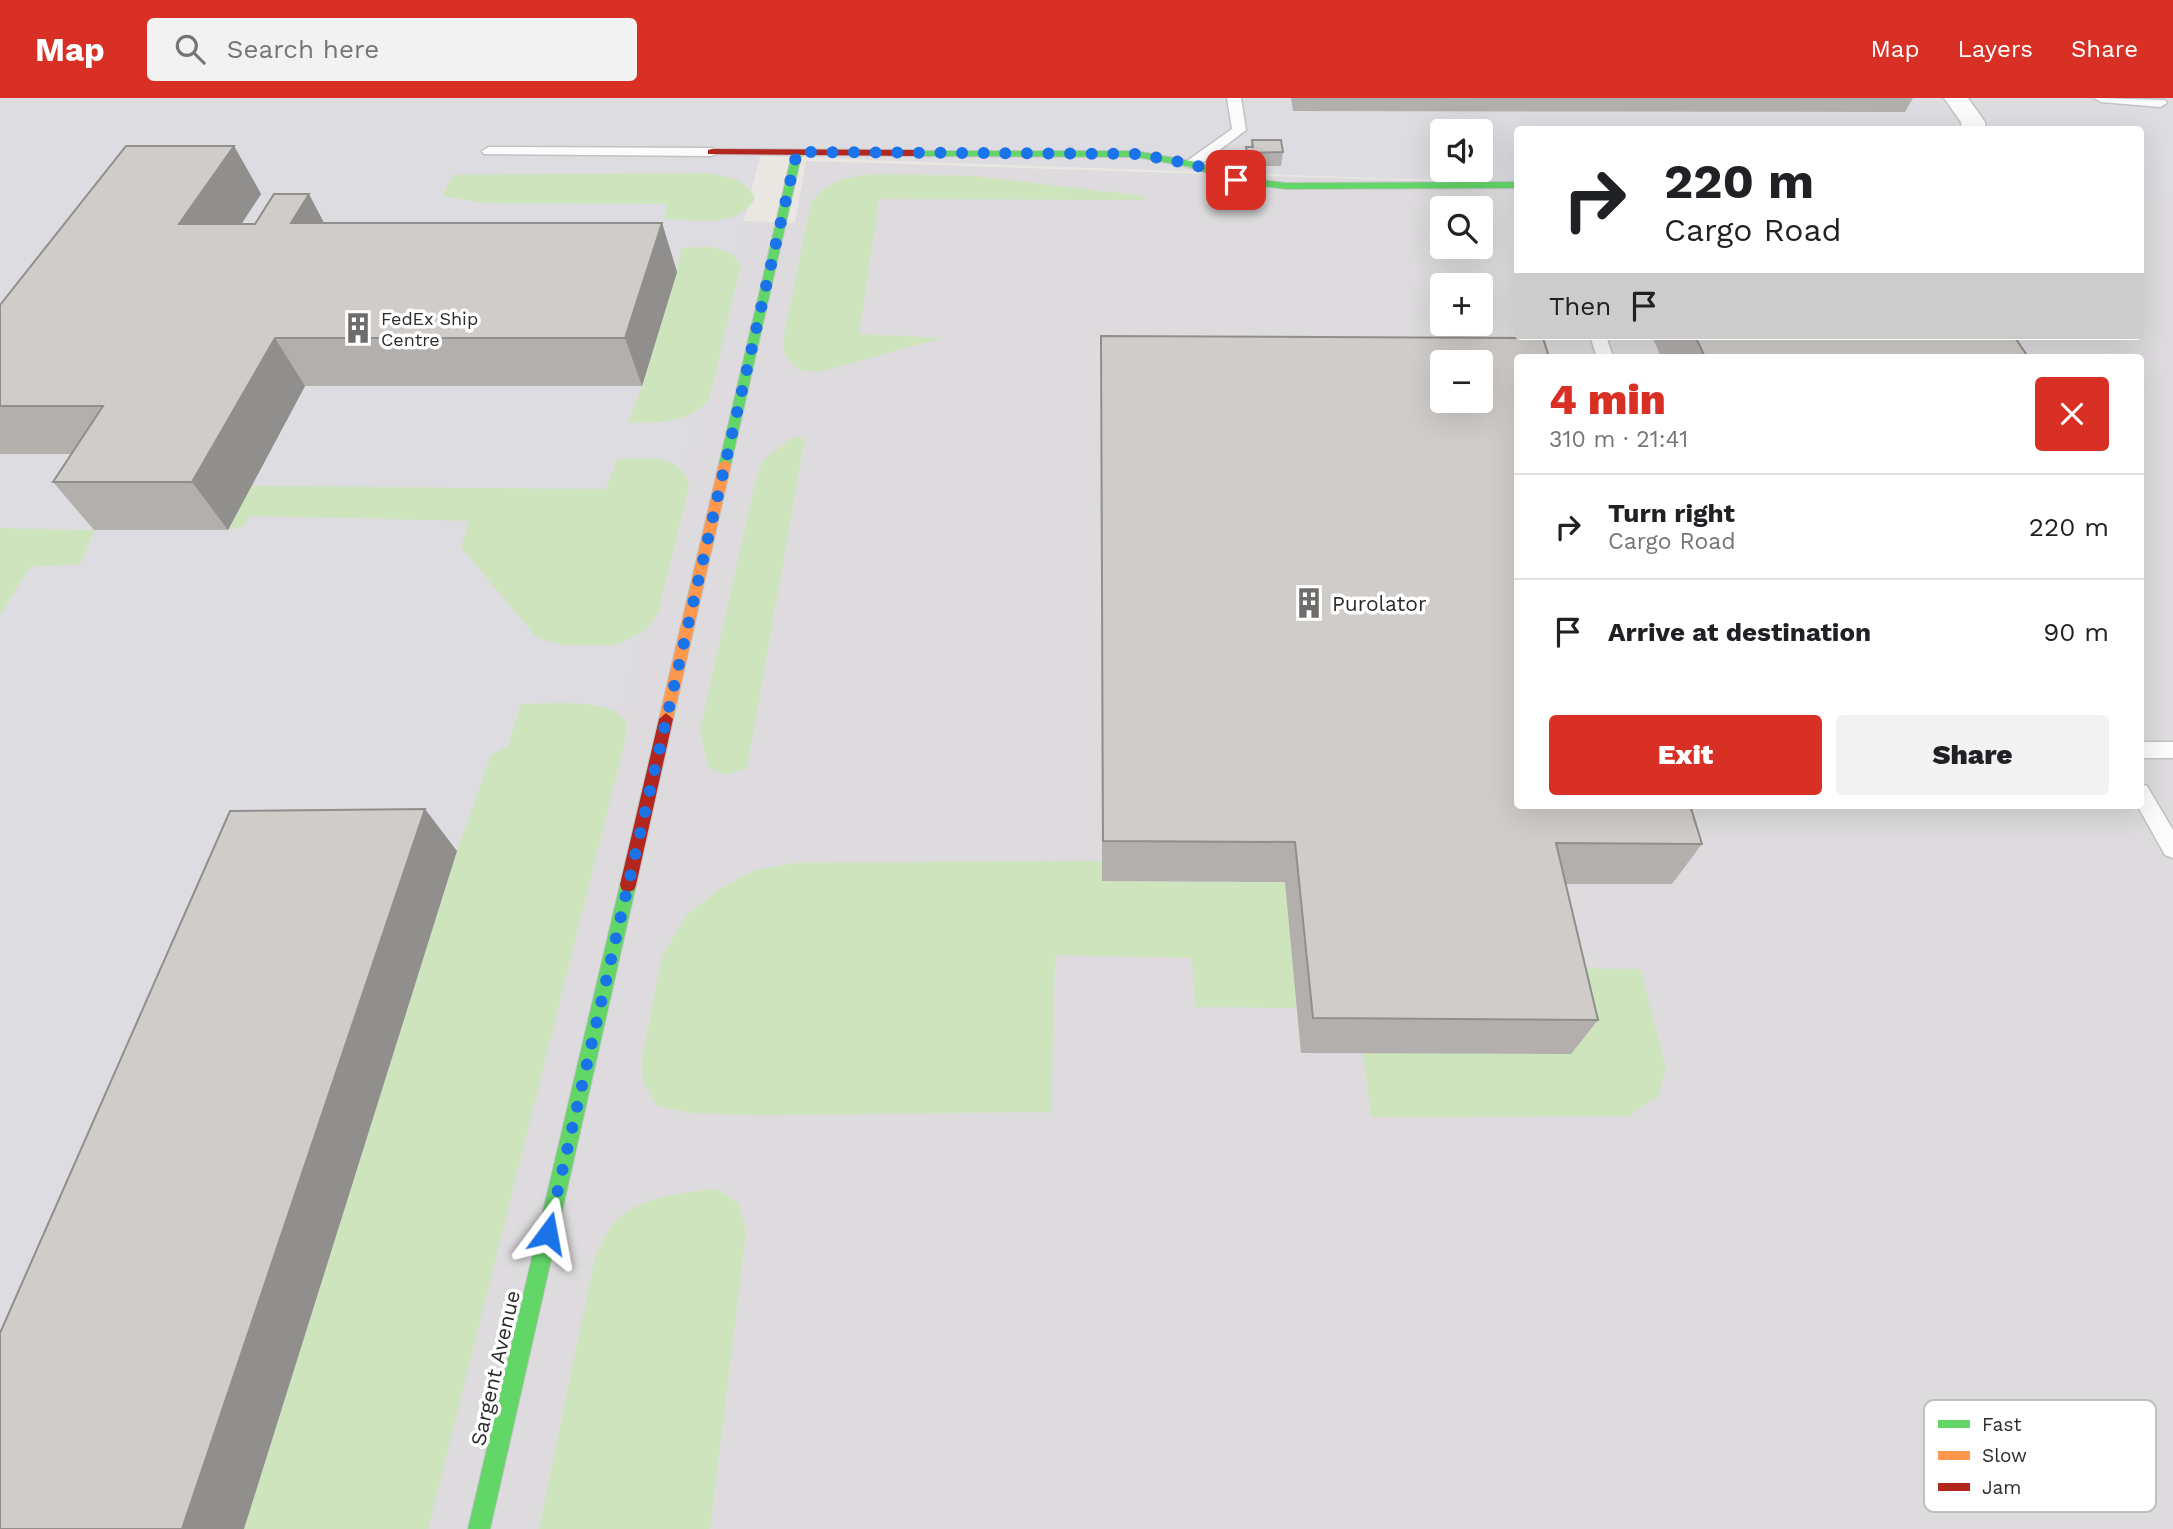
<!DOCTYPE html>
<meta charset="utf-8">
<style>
body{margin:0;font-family:"Work Sans",sans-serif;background:#f2f2f2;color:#202124;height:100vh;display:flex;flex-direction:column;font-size:26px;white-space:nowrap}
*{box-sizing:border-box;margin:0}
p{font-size:23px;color:#757577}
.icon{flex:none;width:38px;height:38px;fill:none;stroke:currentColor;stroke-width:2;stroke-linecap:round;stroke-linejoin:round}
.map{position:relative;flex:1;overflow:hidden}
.drawer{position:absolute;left:1514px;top:256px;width:630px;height:455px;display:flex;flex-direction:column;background:#fff;border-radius:7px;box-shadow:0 7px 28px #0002}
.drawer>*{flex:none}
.guide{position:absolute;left:1514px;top:28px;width:630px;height:214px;border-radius:7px;box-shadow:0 7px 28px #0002;background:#fff;color:#202124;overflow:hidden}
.tools{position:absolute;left:1430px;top:21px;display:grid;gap:14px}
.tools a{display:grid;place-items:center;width:63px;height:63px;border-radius:7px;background:#fff;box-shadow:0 7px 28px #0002;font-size:35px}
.pin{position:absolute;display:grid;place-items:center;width:60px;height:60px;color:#fff;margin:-30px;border-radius:14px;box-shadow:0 4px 10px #0006}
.me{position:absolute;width:77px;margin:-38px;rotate:13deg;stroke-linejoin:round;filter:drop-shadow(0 0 5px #0008)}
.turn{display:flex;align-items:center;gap:24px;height:147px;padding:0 35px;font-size:32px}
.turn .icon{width:91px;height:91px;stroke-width:2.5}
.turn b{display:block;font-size:49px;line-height:60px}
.then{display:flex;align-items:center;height:66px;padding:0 35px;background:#0003;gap:14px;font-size:26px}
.round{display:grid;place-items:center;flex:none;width:74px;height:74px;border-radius:7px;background:#f2f2f2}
.overview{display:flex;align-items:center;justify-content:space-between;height:119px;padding:0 35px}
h1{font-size:42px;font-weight:800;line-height:52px;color:#d93025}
.primary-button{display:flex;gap:14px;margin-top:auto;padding:14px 35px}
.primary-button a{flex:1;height:80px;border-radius:7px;background:#d93025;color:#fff;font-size:28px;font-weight:800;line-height:80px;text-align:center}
.primary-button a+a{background:#f2f2f2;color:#202124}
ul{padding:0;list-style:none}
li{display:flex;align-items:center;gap:21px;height:105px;padding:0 35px;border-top:2px solid #e0e0e0}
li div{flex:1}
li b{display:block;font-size:26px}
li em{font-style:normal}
header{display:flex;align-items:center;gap:42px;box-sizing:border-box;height:98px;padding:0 35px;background:#d93025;color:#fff}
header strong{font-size:33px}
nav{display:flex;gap:38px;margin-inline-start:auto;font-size:24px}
.search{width:490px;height:63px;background:#f2f2f2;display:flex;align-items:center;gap:18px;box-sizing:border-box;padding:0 24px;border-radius:7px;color:#757577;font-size:26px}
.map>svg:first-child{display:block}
</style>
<header>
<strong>Map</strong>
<div class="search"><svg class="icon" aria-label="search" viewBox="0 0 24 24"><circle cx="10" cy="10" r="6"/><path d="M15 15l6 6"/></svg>Search here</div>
<nav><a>Map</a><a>Layers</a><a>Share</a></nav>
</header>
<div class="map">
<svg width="2173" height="1431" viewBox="0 0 2173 1431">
<rect width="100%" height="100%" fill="#eae6e2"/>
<path fill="#dddbdd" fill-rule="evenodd" d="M806 63 1517 86V238H2140V100H2173V1431H0L692 121 795 125ZM1442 110H1480V149H1442ZM1442 187H1480V226H1442ZM1517 259H2140V707H1517ZM1442 264H1480V303H1442Z"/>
<path fill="#dddce0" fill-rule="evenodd" d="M0 0H2173V100H2140V32H1517V85L760 58 418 1431H0ZM1442 33H1480V72H1442Z"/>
<path fill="#cee4bc" d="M705 75C727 78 744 80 755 100 737 132 695 121 664 121L667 106 485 105 442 98 453 77Z
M882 76 974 78 1144 98 1145 102 879 101 859 236 942 240 819 274 799 272 785 258 783 242 811 104C829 81 854 77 882 76Z
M710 149 730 155 741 166 709 302C685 326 661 325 628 325L642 288 682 150Z
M793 339 803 340 804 345 747 670 725 677 708 669 700 632 755 385 763 362Z
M617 361C644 361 682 354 689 388L658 515 647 531 617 547H563L537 540 461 449 469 423 250 418 244 428 228 432 251 388 606 391Z
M0 430 94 432 80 466 30 469 0 517Z
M521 606C545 606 612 599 625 623 627 626 626 630 627 634L428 1431H244L457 753 491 657 508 648Z
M1102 763 1103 783 1285 784 1297 910 1195 909 1192 860 1055 857 1051 1014 759 1017 691 1015 657 1008 643 983 642 961 662 858 686 818 718 792 755 772 796 765Z
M1556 870 1640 871 1666 970 1658 998 1628 1018 1371 1019 1363 955Z
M717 1091 739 1106 746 1134 710 1431H539L595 1159C601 1149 606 1134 614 1125 638 1098 683 1095 717 1091Z"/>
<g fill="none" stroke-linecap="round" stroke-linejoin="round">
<defs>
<path id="lane" d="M1227 0H1241L1246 32 1197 69H1187V63L1232 31Z
M2094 0 2165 2 2167 5 2160 9 2101 4Z
M489 49 712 50 719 54 712 58 484 56 482 53Z
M1590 238H1606L1613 259H1597Z
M2140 644H2173V660H2140Z
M2140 686 2147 688 2173 732V760L2165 757 2137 707H2140Z"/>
<path id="street" d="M1944 0H1968L1985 24 1986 32H1962L1961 24Z"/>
<path id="fast" d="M793 52 802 54 731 366 725 370 719 366Z
M913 53H1136L1196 64 1238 79 1286 85 1517 84V90L1286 91 1236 85 1190 69 1136 59 917 58 913 57Z
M628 780 634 782 636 787 490 1431H468L620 787 622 782Z"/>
<path id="slow" d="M725 362 731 366 673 621 666 627 659 621 719 366Z"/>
<path id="jam" d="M712 51 917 52 922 55 917 58 708 56V52Z
M666 615 673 621 636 787 634 792 628 794 622 792 620 787 659 621Z"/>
</defs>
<use href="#lane" stroke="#c3c2c3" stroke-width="3"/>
<use href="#street" stroke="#c3c2c3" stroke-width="3"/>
<use href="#fast" stroke="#c3c2c3" stroke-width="2"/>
<use href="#slow" stroke="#c3c2c3" stroke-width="2"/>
<use href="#jam" stroke="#c3c2c3" stroke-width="2"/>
<use href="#lane" fill="#fcfbfb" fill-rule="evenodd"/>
<use href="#street" fill="#fcfbfb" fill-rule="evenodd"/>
<use href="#fast" fill="#63d668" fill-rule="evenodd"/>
<use href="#slow" fill="#ff974d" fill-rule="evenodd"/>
<use href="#jam" fill="#b3261e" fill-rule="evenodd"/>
</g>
<path fill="#b2afad" d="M1291 0H1913L1905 14 1293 13Z
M1252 42 1283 54 1281 68H1245L1246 49H1251Z
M234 48 261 96 241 126 662 125 677 174 642 288H305L228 432H94L53 384 72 356H0V207Z
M1101 238 1702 746 1672 786H1566L1598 922 1571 956 1301 955 1285 784 1102 783Z
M1652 238H2014L2028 259H1661Z"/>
<path fill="#918f8d" d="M234 48 261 96 210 174 179 126Z
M309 96 334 144 291 125Z
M662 125 677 174 642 288 625 240Z
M275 240 305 288 228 432 192 384Z
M425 711 457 753 244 1431H182Z"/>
<path fill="#cfccc9" stroke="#918f8d" stroke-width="2" fill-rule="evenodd" d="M1252 42H1281L1283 54 1247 55 1246 49H1253Z
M126 48H234L179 126H255L274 96H309L291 125H662L625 240H275L192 384H53L103 308H0V207Z
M1101 238 1543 240 1549 259H1517V707H1690L1702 746 1556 745 1598 922 1313 920 1295 744 1103 743ZM1442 264H1480V303H1442Z
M1695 238H2014L2028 259H1705Z
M425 711 182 1431H0V1235L230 713Z"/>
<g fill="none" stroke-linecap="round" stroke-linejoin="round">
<path stroke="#1a73e8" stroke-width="12" stroke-dasharray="0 21.6" d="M548 1135 797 54 1136 56 1192 66 1236 82"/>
</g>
<defs>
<symbol id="building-bare" viewBox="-9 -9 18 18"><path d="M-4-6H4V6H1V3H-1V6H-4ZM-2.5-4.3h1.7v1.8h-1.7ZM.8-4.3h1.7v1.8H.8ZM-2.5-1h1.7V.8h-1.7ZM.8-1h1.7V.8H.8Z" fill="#6e6d6c" stroke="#fff" stroke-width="2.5" paint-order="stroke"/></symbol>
</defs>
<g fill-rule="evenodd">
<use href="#building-bare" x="336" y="208" width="44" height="44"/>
<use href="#building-bare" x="1287" y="483" width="44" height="44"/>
</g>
<g text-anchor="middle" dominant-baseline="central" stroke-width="7" stroke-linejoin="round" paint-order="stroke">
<g font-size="18" fill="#2c2c2c" stroke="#fff" text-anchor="start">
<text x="381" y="220">FedEx Ship<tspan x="381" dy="21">Centre</tspan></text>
</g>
<g font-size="21" fill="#2c2c2c" stroke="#fff" text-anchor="start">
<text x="1332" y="505">Purolator</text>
</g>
<g font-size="21" fill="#2c2c2c" stroke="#fff">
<text transform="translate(495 1270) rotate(-77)">Sargent Avenue</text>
</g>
</g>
<rect x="1924" y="1302" width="232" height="112" rx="10" fill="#fff" stroke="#c0c0c0" stroke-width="2"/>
<rect x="1938" y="1322" width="32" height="8" fill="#63d668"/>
<rect x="1938" y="1353" width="32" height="9" fill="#ff974d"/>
<rect x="1938" y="1385" width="32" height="8" fill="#b3261e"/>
<g font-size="19" fill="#2c2c2c">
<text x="1982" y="1333">Fast</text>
<text x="1982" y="1364">Slow</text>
<text x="1982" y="1396">Jam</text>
</g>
</svg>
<div class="tools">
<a><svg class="icon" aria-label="sound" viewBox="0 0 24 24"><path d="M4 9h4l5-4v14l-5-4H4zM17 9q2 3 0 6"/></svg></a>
<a><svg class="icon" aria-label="search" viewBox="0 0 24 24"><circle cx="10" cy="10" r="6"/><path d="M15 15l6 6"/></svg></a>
<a>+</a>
<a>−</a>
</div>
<div class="pin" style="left:1236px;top:82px;background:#d93025"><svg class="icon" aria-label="arrive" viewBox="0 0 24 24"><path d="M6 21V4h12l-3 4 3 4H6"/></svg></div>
<svg class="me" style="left:548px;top:1135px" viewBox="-20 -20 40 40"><path d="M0-17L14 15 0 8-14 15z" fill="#1a73e8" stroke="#fff" stroke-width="4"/></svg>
<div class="guide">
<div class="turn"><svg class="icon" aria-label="right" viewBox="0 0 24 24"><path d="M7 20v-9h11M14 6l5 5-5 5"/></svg><div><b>220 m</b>Cargo Road</div></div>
<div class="then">Then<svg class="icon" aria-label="arrive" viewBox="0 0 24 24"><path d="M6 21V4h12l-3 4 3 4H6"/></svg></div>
</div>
<section class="drawer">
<div class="overview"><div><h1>4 min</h1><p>310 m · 21:41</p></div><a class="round" style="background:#d93025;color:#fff"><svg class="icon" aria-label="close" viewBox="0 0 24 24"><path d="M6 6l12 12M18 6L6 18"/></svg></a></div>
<ul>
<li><svg class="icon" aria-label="right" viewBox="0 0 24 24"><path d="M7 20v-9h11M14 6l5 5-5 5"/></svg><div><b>Turn right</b><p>Cargo Road</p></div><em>220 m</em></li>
<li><svg class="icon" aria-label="arrive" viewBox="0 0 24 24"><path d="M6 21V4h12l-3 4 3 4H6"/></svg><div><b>Arrive at destination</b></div><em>90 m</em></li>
</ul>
<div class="primary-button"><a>Exit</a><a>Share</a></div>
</section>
</div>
